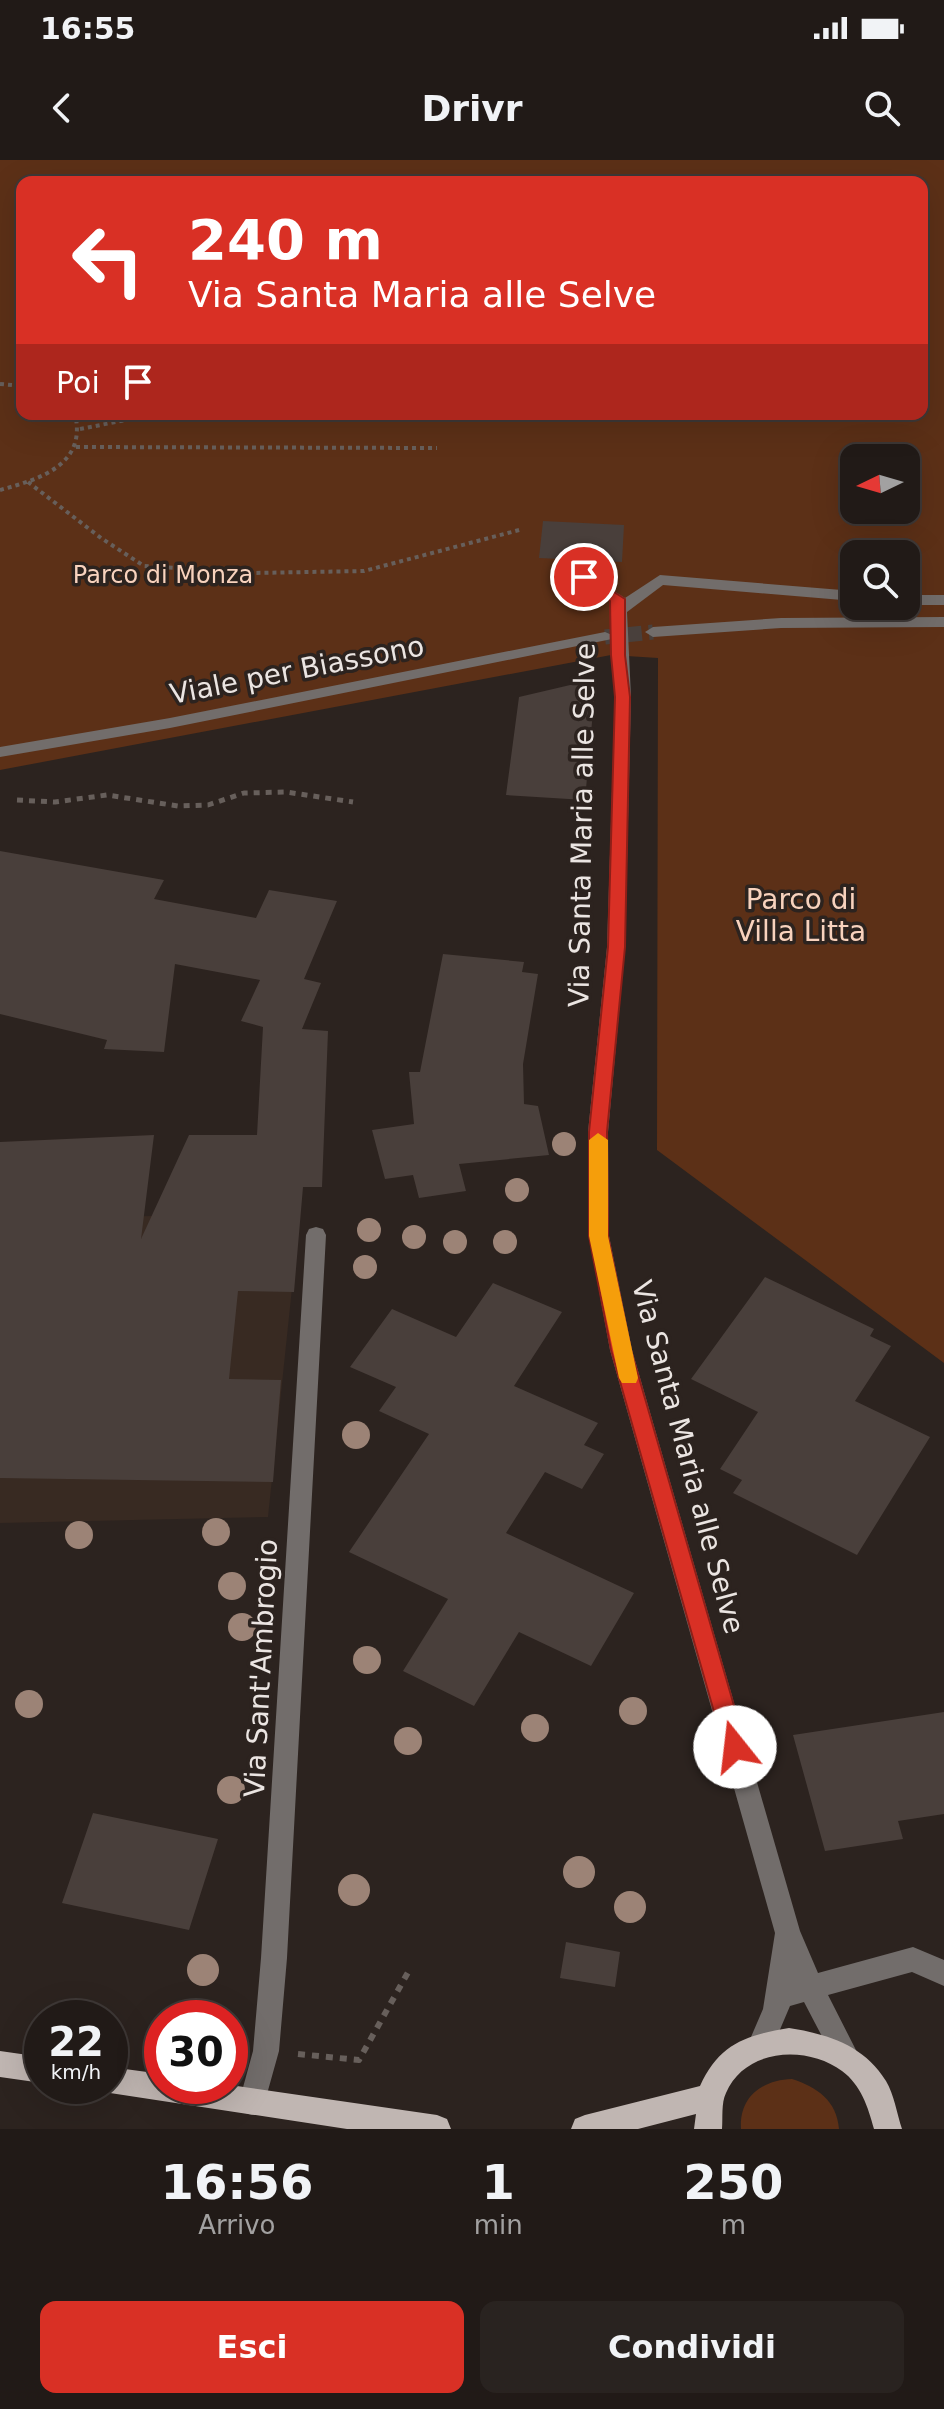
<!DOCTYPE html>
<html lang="it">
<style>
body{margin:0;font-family:"DejaVu Sans",sans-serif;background:#292320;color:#f1f3f6;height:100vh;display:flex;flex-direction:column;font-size:30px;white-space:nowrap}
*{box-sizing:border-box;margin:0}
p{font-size:26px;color:#a2a1a1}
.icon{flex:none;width:44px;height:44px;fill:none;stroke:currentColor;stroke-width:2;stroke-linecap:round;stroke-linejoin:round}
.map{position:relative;height:1969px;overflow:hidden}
.drawer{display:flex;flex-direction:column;background:#211a17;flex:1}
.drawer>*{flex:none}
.hud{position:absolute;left:16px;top:16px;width:912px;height:244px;border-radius:16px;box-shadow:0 8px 32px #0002,0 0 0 2px #3e3836;background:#d93025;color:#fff;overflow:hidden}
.needle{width:52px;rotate:265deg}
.controls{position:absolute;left:840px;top:284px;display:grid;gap:16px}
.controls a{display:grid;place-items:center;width:80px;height:80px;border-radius:16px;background:#211a17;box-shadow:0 8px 32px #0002,0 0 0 2px #3e3836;font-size:40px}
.speed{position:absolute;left:24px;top:1840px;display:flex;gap:16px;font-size:40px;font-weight:700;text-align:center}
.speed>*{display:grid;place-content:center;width:104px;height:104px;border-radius:50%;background:#211a17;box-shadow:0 8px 32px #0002,0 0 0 2px #3e3836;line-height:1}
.speed small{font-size:20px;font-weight:400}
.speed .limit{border:12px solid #d22;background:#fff;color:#111}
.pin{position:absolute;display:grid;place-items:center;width:68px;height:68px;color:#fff;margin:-34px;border:4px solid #fff;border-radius:50%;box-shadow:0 2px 8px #0007}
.me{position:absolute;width:88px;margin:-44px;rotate:344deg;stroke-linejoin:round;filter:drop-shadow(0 0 6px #0008)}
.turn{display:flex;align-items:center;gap:28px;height:168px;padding:0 40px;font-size:36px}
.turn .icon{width:104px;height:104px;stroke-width:2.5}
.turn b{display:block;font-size:56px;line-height:68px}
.then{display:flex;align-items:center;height:76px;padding:0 40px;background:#0003;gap:16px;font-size:30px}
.eta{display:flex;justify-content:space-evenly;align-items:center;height:136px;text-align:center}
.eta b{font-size:48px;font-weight:700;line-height:56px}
.cta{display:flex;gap:16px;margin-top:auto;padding:16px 40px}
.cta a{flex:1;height:92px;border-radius:16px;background:#d93025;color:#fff;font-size:32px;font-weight:700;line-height:92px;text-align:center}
.cta a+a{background:#292320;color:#f1f3f6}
.status{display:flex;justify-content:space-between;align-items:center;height:56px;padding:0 40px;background:#211a17;direction:ltr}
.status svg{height:22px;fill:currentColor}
header{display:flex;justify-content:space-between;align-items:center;height:104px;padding:0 40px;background:#211a17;font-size:36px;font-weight:700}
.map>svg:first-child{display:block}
</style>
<div class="status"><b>16:55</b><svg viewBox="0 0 49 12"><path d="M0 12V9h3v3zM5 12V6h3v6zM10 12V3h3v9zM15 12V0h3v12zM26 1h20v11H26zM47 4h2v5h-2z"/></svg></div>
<header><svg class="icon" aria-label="back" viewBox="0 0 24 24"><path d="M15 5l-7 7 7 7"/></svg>Drivr<svg class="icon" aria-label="search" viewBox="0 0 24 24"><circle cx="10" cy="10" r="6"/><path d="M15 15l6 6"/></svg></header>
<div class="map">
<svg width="944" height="1969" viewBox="0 0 944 1969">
<rect width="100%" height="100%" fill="#2c231f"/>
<path fill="#382a22" d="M300 1052 268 1357 0 1363V1060Z"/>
<path fill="#5c3017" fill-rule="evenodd" d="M0 0H944V1203L657 990 658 498 611 495 0 610ZM22 22H922V254H22ZM854 298H906V350H854ZM854 394H906V446H854Z
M792 1919C817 1927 837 1941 839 1969H741C739 1936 763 1920 792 1919Z"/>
<path fill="#493f3b" d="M543 361 624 365 622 402 539 398Z
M583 522 594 540 585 640 506 635 519 537Z
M0 691 164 720 154 739 256 758 269 730 337 741 304 819 321 823 302 869 328 871 322 1027H303L294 1132 238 1131 229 1219 281 1220 273 1322 0 1318V982L154 975 141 1079 189 975H257L263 867 241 861 260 820 175 804 164 892 104 889 107 880 0 854Z
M443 794 524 802 522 812 538 814 523 904 524 944 538 946 549 995 459 1004 466 1031 419 1038 413 1015 385 1019 372 970 414 964 409 912H420Z
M765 1117 874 1169 870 1176 891 1186 855 1241 930 1277 857 1395 733 1333 742 1320 720 1309 758 1252 691 1219Z
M493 1123 562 1152 514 1226 598 1263 584 1285 604 1294 582 1329 545 1312 506 1373 634 1433 591 1506 519 1472 474 1546 403 1511 448 1439 349 1392 429 1274 379 1251 396 1227 350 1207 392 1149 456 1177Z
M944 1552V1654L898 1661 903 1679 825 1691 793 1575Z
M93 1653 218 1679 189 1770 62 1743Z
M566 1782 620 1792 615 1827 560 1818Z"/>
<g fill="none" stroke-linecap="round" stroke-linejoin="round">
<path stroke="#49403c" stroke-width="15" stroke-dasharray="15 7" stroke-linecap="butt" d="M605 477 653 472"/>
<path stroke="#675f5b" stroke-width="4" stroke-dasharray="4 4" stroke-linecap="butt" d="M0 224 22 226
M80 269 157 254
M76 287 437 288
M28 322 101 378 144 406 252 413 364 411 523 369
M0 330C40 319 87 305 75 254"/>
<path stroke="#675f5b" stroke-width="5" stroke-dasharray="6 6" stroke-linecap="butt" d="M17 640 55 642 107 635 178 646 208 645 244 633 286 632 353 642"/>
<path stroke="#675f5b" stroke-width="6" stroke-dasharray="7 7" stroke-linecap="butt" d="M298 1894 359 1900 411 1807"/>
<path fill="#726d6b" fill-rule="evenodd" d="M584 412 625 438 660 415 854 431V441L663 425 627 452 631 537 625 787 608 972 609 1076 632 1190 800 1771 818 1813 913 1787 944 1800V1826L912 1812 828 1835 860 1898 856 1907 847 1911 838 1907 804 1842 790 1846 770 1893 761 1897 752 1893 748 1884 763 1849 775 1773 610 1190 589 1076 588 972 607 787 615 537 612 479 170 568 0 597V587L170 558 605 472 612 475 610 441 578 420 576 417Z
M906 435H944V445H906Z
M944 457V467L781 468 653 477 645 472 653 467 781 458Z
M316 1067 323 1069 326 1075 287 1798 279 1891 262 1952 252 1955 242 1952 239 1942 253 1891 261 1798 306 1075 309 1069Z"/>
<path fill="#c0b6b2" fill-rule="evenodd" d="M789 1868C827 1874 864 1885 886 1921 894 1934 897 1954 902 1969H874C868 1947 861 1925 842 1911 807 1885 745 1888 726 1933 721 1943 723 1958 722 1969H694L696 1954 638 1969H571L575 1959 585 1955 700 1926C719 1884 746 1875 789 1868Z
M0 1891 42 1897V1923L0 1917Z
M110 1907 162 1914V1926L230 1925 437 1955 447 1959 451 1969H347L110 1933 99 1926H110Z"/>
</g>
<g fill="#9c8376">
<circle cx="564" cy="984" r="12"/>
<circle cx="517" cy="1030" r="12"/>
<circle cx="369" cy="1070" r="12"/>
<circle cx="414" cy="1077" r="12"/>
<circle cx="455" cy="1082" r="12"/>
<circle cx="505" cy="1082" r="12"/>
<circle cx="365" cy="1107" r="12"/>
<circle cx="356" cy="1275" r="14"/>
<circle cx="216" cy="1372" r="14"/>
<circle cx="79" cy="1375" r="14"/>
<circle cx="232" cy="1426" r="14"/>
<circle cx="242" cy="1467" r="14"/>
<circle cx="367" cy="1500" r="14"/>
<circle cx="29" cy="1544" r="14"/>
<circle cx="633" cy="1551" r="14"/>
<circle cx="535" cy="1568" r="14"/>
<circle cx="408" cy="1581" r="14"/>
<circle cx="231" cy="1630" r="14"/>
<circle cx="579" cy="1712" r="16"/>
<circle cx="354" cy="1730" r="16"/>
<circle cx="630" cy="1747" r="16"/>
<circle cx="203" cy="1810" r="16"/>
</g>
<path fill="#d93025" stroke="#8d1f18" stroke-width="2" d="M584 413 625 439V495L630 537 625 787 607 972 608 1076 631 1190 746 1587 743 1594 735 1597 727 1594 724 1587 611 1190 589 1076V972L608 787 615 537 611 495 610 441 579 420 577 417Z"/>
<path fill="#f59e0b" d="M598 973 608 980V1076L638 1218 636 1223H622L619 1218 589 1076V980Z"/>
<g text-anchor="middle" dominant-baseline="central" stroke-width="7" stroke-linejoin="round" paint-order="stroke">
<g font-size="24" fill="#f8d2bd" stroke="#2c231f">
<text x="163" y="415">Parco di Monza</text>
</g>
<g font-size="28" fill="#ebe5e2" stroke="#2c231f">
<text transform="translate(297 510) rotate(-11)">Viale per Biassono</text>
<text transform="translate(582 665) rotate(-89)">Via Santa Maria alle Selve</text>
<text transform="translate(688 1297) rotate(75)">Via Santa Maria alle Selve</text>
<text transform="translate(261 1508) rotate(-87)">Via Sant'Ambrogio</text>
</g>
<g font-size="28" fill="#f8d2bd" stroke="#2c231f">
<text x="801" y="739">Parco di<tspan x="801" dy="32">Villa Litta</tspan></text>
</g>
</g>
</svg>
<div class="controls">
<a><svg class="needle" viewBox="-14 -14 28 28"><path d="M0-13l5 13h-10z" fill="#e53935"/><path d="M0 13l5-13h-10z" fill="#a2a1a1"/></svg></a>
<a><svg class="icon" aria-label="search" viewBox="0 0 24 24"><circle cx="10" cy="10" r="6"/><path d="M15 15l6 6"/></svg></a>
</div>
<div class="speed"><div>22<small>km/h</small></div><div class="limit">30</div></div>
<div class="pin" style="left:584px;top:417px;background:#d93025"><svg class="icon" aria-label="arrive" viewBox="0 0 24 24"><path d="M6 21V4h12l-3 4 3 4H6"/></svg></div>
<svg class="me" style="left:735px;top:1587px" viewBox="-20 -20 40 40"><circle r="19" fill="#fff"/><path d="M0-13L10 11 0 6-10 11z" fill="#d93025"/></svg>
<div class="hud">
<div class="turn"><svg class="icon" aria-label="left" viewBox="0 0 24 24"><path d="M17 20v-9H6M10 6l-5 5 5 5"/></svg><div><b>240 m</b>Via Santa Maria alle Selve</div></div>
<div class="then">Poi<svg class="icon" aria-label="arrive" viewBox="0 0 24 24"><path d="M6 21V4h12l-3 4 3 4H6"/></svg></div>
</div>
</div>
<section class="drawer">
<div class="eta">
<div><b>16:56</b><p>Arrivo</p></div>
<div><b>1</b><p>min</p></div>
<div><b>250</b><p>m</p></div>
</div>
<div class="cta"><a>Esci</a><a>Condividi</a></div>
</section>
